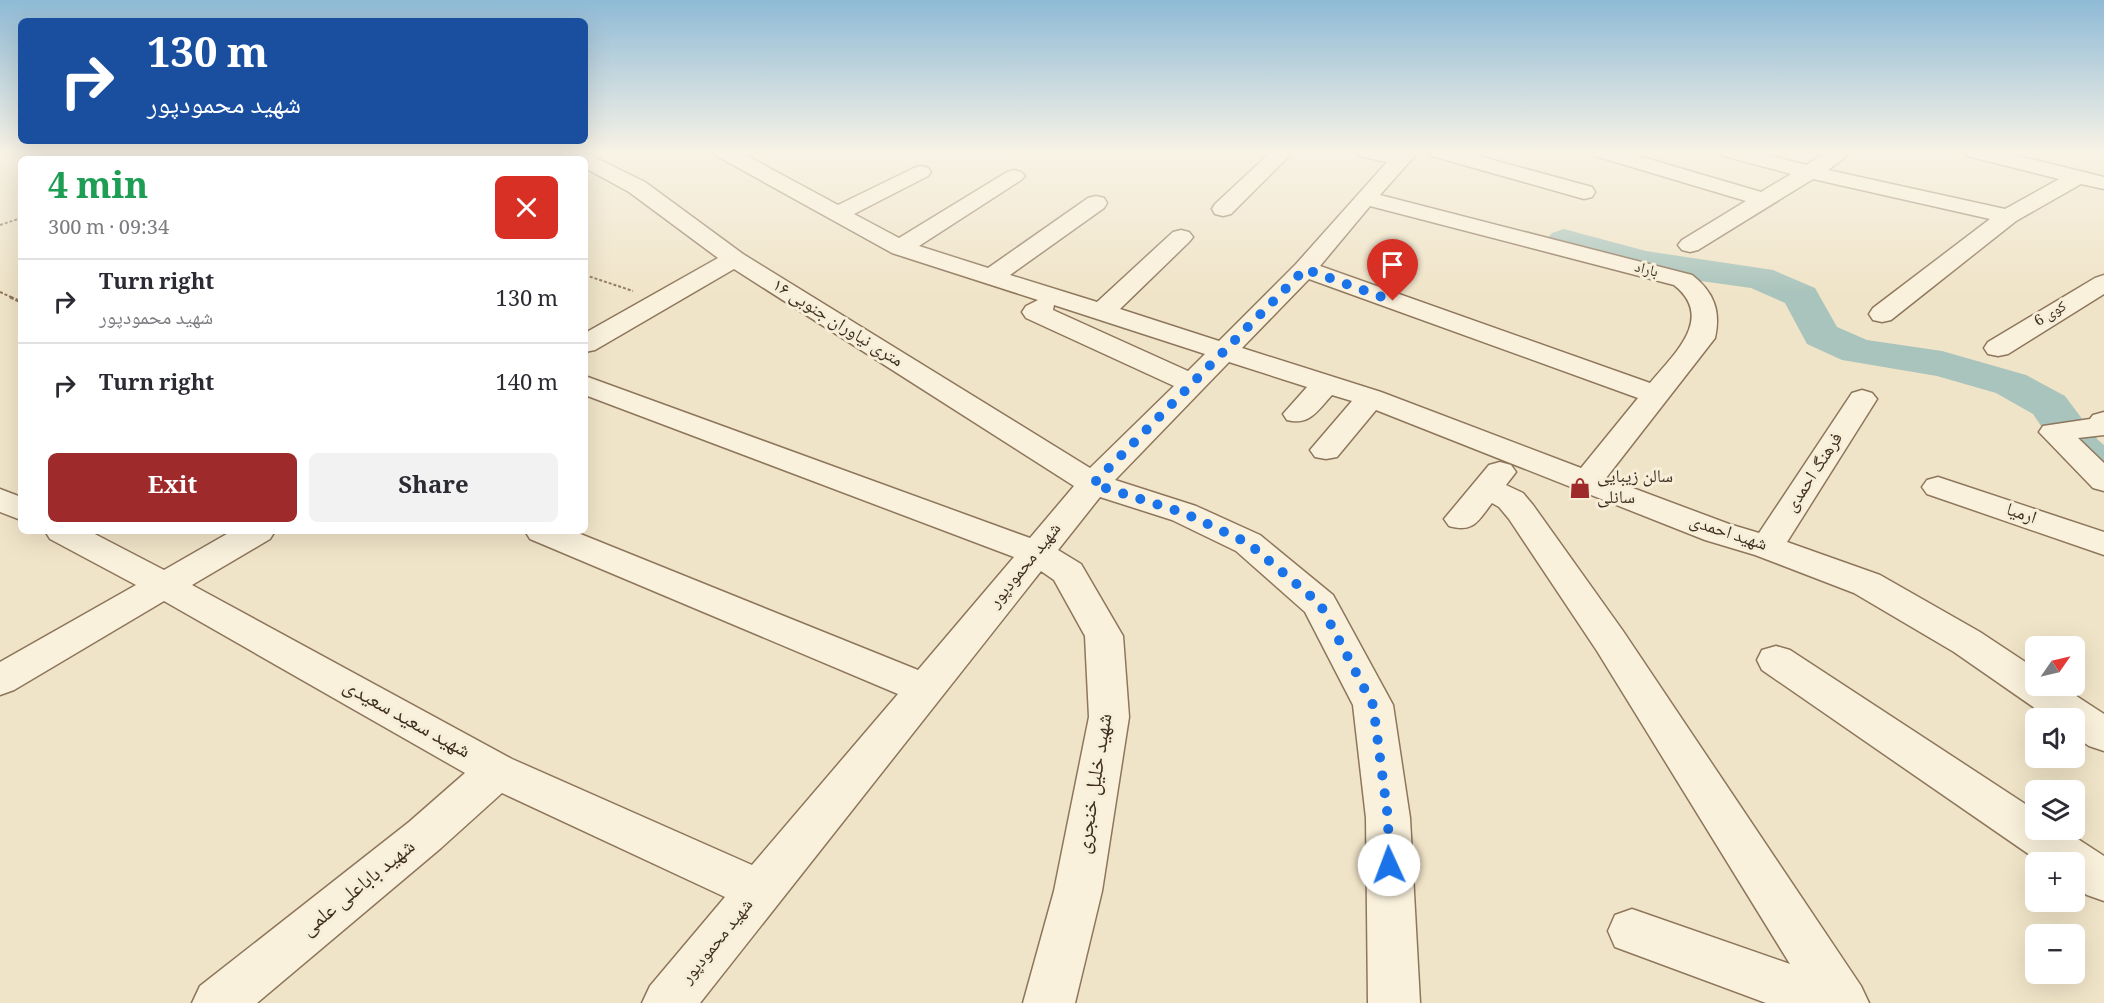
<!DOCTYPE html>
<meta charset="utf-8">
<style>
body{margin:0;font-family:Georgia,"Noto Naskh Arabic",serif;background:#f2f2f3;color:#2b2b33;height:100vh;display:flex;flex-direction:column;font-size:22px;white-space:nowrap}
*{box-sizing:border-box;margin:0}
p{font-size:20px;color:#7c7c81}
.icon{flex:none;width:33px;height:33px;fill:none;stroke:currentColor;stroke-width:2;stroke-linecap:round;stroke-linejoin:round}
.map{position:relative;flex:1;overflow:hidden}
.side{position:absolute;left:18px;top:156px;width:570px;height:378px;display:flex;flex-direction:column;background:#fff;border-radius:9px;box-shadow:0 6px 24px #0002}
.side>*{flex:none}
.hud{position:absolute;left:18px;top:18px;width:570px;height:126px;border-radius:9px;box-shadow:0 6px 24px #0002;background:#1a4fa0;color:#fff;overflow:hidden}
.needle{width:39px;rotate:56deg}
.fabs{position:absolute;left:2025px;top:636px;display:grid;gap:12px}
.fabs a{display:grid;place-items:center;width:60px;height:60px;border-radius:9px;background:#fff;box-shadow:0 6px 24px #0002;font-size:30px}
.pin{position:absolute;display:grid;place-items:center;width:51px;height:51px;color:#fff;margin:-62px -26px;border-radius:50% 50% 50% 0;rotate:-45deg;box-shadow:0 0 6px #0007}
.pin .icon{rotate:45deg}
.me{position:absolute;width:66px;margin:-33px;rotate:358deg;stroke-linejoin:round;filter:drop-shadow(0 0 4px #0008)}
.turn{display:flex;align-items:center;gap:21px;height:126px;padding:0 30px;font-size:27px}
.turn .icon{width:78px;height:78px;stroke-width:2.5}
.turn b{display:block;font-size:42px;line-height:51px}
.round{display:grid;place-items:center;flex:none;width:63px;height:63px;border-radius:9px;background:#f2f2f3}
.overview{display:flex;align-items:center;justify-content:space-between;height:102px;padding:0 30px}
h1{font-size:36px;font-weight:700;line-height:45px;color:#1e9e55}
.button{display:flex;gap:12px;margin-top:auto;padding:12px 30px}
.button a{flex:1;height:69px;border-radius:9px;background:#9e2a2b;color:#fff;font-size:24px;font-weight:700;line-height:69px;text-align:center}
.button a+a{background:#f2f2f3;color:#2b2b33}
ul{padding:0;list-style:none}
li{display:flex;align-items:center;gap:18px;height:84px;padding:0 30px;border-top:2px solid #e1e1e2}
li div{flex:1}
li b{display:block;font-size:22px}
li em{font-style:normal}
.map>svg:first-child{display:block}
</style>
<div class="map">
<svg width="2104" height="1003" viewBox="0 0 2104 1003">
<rect width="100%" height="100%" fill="#f0e4c8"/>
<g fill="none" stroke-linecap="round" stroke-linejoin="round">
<path fill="#a9c4bc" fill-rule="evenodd" d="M1564 229 1646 251 1773 270 1815 288 1837 327 1867 340 1942 351 2026 375 2065 396 2098 440 2104 445V480L2087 476 2064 460 2033 414 1996 393 1937 376 1842 360 1807 344 1785 303 1751 288 1644 273 1552 247 1546 240 1552 233Z"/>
<defs>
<path id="minor" d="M532 152H579L592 156 645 182 743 254 1090 468 1174 386 1026 318 1022 312 1026 306 1038 300 892 253 717 156 714 152H740L838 205 914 168 921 166 928 168 931 172 928 176 854 214 899 238 1007 172 1014 170 1021 172 1025 176 1021 180 919 246 988 268 1088 198 1096 196 1104 198 1107 203 1104 208 1010 275 1097 302 1173 232 1181 230 1189 232 1193 237 1189 242 1120 309 1219 341 1296 264 1387 162 1359 156 1356 152H1418L1380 195 1692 275C1714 292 1721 311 1715 338L1606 478 1729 524 1759 533 1852 393 1862 390 1872 393 1877 399 1787 542 1880 575 1980 632 2036 669V686H2061L2104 714V751L2089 746 2074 736V718H2049L1954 652 1854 593 1755 555 1705 540 1376 410 1337 457 1326 459 1315 457 1310 450 1352 401 1332 395C1318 410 1310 426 1287 420L1283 414 1307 387 1229 362 1115 480 1196 506 1260 535 1333 595 1338 604 1393 705 1410 818 1420 1003H1368L1366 818 1353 705 1305 612 1236 551 1172 520 1100 497 1058 550 1081 564 1123 636 1129 717 1102 891 1075 1003H1023L1054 891 1089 717 1085 636 1054 580 1041 571 700 1003H642L650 986 725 897 502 793 441 848 257 1003H192L200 986 409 822 465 773 164 601 14 690 0 695V662L136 585 50 539 45 531H89L164 570 232 531H275L270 539 192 585 512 759 752 865 898 694 530 539 525 531H573L918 670 1014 557 585 395V376L1030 538 1074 486 734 269 595 350 585 352V333L718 258 629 192 585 168V159H547L535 156ZM1370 206 1674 285C1716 318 1673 355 1650 383L1320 266ZM1309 279 1638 398 1581 468 1381 392 1242 348ZM1054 305 1205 354 1188 371 1053 310Z
M1271 152H1293L1231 214 1223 216 1215 214 1212 209 1215 204Z
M1429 152H1464L1592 187 1595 192 1592 197 1584 199 1432 156Z
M1592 152H1625L1761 192 1791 174 1724 156 1721 152H1757L1806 165 1827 152H1852L1828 170 2005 209 2059 179 1967 156 1964 152H2002L2104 177V189L2081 184 2016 221 1891 320 1882 322 1873 320 1869 314 1873 308 1990 219 1813 179 1698 250 1690 252 1682 250 1678 245 1682 240 1746 201 1595 156Z
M2104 275V294L2008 354 1998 356 1988 354 1984 348 1988 342 2095 278Z
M2104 412V435L2078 438 2104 463V491L2093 488 2039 432 2043 426 2090 419 2093 415Z
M1500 462 1511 465 1516 472 1506 485 1523 493 1533 505 1623 631 1861 986 1869 1003H1766L1615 947 1608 931 1615 915 1632 909 1790 964 1597 651 1509 519 1499 507 1492 503C1478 521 1474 533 1449 526L1444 519 1489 465Z
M1938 477 2104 532V555L1927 494 1922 487 1927 480Z
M0 489 21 497V520L0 512Z
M1776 646 1790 650 2036 811V830H2064L2104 856V901L2087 895 2074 886V862H2040L1762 670 1757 660 1762 650Z"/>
</defs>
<use href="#minor" stroke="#8d765c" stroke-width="3"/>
<path stroke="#8d765c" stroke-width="2" stroke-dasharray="3 2" stroke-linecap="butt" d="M220 154 235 159
M204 159 224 152
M0 225 21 218
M585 275 633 291
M0 292 13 298"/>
<path stroke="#8d765c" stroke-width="3" stroke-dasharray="4 2" stroke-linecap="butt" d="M10 297 21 302"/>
<use href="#minor" fill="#faf1dc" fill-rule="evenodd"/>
</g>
<linearGradient id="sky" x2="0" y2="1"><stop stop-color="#8fbad6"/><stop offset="0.52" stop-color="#f8f3e6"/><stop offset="1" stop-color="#f8f3e6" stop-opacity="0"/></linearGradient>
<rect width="2104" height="293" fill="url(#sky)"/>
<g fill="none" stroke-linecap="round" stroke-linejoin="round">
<path stroke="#1a73e8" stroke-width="10" stroke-dasharray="0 18" d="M1389 865 1388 818 1373 705 1320 604 1248 543 1184 513 1093 484 1305 269 1393 301"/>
</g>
<defs>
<symbol id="shop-bare" viewBox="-9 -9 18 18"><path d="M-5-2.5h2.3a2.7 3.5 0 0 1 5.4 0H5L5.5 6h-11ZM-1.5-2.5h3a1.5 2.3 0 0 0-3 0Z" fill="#9e2a2b" stroke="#f7eed8" stroke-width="2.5" paint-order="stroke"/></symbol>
</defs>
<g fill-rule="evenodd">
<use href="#shop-bare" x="1565" y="473" width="30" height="30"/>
</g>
<g text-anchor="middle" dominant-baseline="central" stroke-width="6" stroke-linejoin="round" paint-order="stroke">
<g font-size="15" fill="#3d2e20" stroke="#f7eed8">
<text transform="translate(1646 271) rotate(14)">باراد</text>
<text transform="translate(2051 315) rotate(-31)">کوی 6</text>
</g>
<g font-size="18" fill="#3d2e20" stroke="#f7eed8">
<text transform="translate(837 324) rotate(32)">۱۶ متری نیاوران جنوبی</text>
<text transform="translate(1815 473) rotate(-57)">فرهنگ احمدی</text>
<text transform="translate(2021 515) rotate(19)">ارمیا</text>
<text transform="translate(1728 534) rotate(18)">شهید احمدی</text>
<text transform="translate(1026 566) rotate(-51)">شهید محمودپور</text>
<text transform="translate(718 942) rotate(-51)">شهید محمودپور</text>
</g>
<g font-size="18" fill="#3d2e20" stroke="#f7eed8" text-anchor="start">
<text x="1597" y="478">سالن زیبایی<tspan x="1597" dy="21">سانلی</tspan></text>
</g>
<g font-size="21" fill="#3d2e20" stroke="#f7eed8">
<text transform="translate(406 720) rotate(29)">شهید سعید سعیدی</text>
<text transform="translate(1096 784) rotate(-81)">شهید خلیل خنجری</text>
<text transform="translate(359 889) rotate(-39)">شهید باباعلی علمی</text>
</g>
</g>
</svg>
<div class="fabs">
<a><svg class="needle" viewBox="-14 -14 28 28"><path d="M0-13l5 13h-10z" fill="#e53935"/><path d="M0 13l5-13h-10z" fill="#7c7c81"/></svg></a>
<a><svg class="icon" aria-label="sound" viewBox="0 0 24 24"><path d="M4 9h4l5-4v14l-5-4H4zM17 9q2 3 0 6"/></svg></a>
<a><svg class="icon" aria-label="layers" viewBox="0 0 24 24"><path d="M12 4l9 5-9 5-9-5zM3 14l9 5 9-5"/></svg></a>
<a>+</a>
<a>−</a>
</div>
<div class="pin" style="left:1393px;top:301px;background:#d93025"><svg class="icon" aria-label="arrive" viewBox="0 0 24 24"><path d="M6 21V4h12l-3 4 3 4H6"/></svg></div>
<svg class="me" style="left:1389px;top:865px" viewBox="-20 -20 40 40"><circle r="19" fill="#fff"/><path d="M0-13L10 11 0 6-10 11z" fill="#1a73e8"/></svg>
<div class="hud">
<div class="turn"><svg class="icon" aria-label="right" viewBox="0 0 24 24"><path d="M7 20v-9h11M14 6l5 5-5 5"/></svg><div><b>130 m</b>شهید محمودپور</div></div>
</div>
<section class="side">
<div class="overview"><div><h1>4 min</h1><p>300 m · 09:34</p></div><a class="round" style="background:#d93025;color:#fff"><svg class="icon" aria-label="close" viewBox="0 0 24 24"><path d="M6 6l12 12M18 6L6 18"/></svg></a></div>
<ul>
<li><svg class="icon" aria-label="right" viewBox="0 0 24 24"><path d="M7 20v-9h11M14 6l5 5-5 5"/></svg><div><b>Turn right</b><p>شهید محمودپور</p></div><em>130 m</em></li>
<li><svg class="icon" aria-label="right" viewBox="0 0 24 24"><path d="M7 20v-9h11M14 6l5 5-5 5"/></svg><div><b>Turn right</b></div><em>140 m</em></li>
</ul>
<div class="button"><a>Exit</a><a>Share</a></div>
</section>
</div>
